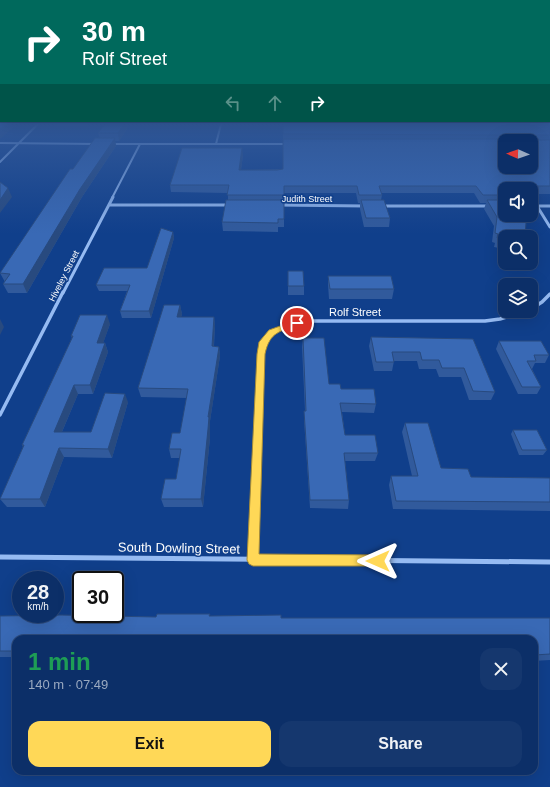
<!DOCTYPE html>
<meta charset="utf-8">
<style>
body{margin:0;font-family:Arial,sans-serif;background:#15376e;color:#f1f3f6;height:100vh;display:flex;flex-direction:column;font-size:15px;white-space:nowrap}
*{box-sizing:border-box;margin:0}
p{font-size:13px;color:#9aa9c0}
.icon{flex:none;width:22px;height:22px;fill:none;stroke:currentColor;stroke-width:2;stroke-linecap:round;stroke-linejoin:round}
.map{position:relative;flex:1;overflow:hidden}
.side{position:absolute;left:12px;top:635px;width:526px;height:140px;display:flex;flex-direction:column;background:#0c2f68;border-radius:12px;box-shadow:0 4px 16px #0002,0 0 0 1px #2c4a7c}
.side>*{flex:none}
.guide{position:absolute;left:0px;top:0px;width:550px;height:122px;box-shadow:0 4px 16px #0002,0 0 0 1px #2c4a7c;background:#00695c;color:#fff;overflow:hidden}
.needle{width:26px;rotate:272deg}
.fabs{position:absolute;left:498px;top:134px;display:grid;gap:8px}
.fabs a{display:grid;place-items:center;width:40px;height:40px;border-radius:8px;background:#0c2f68;box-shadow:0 4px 16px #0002,0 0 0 1px #2c4a7c;font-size:20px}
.speed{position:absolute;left:12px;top:571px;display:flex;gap:8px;font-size:20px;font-weight:700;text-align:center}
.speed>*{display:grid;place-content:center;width:52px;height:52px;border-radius:50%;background:#0c2f68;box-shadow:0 4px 16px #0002,0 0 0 1px #2c4a7c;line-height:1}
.speed small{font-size:10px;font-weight:400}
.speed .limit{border:2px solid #111;border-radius:6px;background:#fff;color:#111}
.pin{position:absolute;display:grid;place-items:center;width:34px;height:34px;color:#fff;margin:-17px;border:2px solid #fff;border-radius:50%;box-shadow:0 1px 4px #0007}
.me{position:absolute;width:44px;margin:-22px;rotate:270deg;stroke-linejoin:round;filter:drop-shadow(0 0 3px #0008)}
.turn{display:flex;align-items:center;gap:14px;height:84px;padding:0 16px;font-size:18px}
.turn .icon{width:52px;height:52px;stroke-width:2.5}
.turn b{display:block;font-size:28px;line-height:34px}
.lanes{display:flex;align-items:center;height:38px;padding:0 16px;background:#0003;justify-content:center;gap:20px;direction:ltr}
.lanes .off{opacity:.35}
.round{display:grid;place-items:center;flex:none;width:42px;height:42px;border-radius:12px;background:#15376e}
.overview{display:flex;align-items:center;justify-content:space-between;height:68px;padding:0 16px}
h1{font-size:24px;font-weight:700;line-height:30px;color:#1e9e55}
.action{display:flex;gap:8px;margin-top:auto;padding:8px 16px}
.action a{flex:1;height:46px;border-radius:12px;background:#ffd857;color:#111;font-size:16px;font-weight:700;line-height:46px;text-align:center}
.action a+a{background:#15376e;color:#f1f3f6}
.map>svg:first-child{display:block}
</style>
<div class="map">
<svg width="550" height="787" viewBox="0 0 550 787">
<rect width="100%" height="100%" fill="#103f8b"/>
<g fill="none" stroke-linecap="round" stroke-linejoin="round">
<path stroke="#96bbf2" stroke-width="2" d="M0 143 96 144
M110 144H288
M216 144 221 124
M0 162 38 124
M112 198 140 144"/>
<path stroke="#96bbf2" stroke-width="3" d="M109 205H231
M279 205 365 206
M381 206H489
M531 206H550
M537 206 550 227
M63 293 113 197"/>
<path stroke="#96bbf2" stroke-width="3.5" d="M531 309 542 302 550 294
M0 415 63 292
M259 418 263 343C271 326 294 323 311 321H485L500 319 526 311"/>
<path stroke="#96bbf2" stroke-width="5" d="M0 557 550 562
M253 560 259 417"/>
</g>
<path fill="#315a9c" d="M56 124H89L87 126H57Z
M283 124H550V194H531V189H505V197L504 200 505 257 503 256 504 249 494 247 495 243 492 242 494 226 484 209 486 203H480L474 193H381L382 195 381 200 390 218 389 227H364L360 209V203H358L356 193H284V227H278V232L223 231 222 222 228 200V193L171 192 170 185 243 155 241 170 283 169Z
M127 129 119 141H115L116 146 82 197 27 293H8L3 284 5 282 0 273 73 169 100 138 98 133Z
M173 232 174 238 151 318H122L120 311 127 291H99L96 285 147 268Z
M288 271 304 286V295H288Z
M328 276 394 289 392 299H329L328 285Z
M180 305 182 314 181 317H214L215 326 214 346 219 347 220 356 210 421V438L203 507H164L161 499 176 479 180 458H171L169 449 180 433 187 398 141 397 138 388Z
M110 324 103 343H105L108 352 93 394H78L62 432H91L128 402 112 458 64 457 45 507H7L0 499 23 447 22 445 72 338 71 336Z
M371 337 473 339 495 392 491 400H469L461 377H439L436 369H419L417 361H394L392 371H374L369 346Z
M303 338 329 384 341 389 376 404 374 413 342 412 345 435 378 453 375 461H345L349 500 348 509 310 508 304 420V411H305L302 347Z
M499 341 549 355 545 363H535L532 369 541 387 537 394H518L496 349Z
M405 423 441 468 471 477 550 478V511L393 509 389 485 391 476H412L402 432Z
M513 430 547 450 543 455H519L511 434Z
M210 614V616L281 618H550V660L534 661V639H16V657H0V616L156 617Z"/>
<path fill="#284a7f" d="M6 124H17L0 139V129Z
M124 124H126L127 129 119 141 118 133Z
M115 138 116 146 82 197 27 293 23 284 80 189Z
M242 148 243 155 240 177 239 170Z
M8 188 12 197 0 213V200Z
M173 232 174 238 151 318 149 311Z
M180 305 182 314 179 326 177 317Z
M107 315 110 324 100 352 97 343Z
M214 317 215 326 213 355 212 346Z
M0 319 4 327 0 335Z
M105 343 108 352 93 394 90 385Z
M219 347 220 356 210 421V438L203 507 201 499 208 417Z
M74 385 78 394 58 441 54 432Z
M125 394 128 402 112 458 108 449Z
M59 448 64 457 45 507 40 499Z"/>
<path fill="#3969b5" stroke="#284a7f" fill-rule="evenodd" d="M0 124H6L0 129Z
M105 124H124L118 133H98Z
M283 124H550V135H533L531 138 534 140H550V186H499L505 195H483L476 186H379L382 195H359L357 186H284V195H227L229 185H170L182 148H242L239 170H277L283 169V139H509L510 136 507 135 283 134ZM505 141H531V167H505Z
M95 138H115L80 189 23 284H3L10 274 0 273 70 169H73Z
M0 182 8 188 0 200Z
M226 200H284V219H278V223L222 222Z
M361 200H384L390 218H366Z
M487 200H505V215H520L526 223 525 237H505V239L497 238 498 234 495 233 497 217Z
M161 228 173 232 149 311H120L130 285H96L104 268H147Z
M288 271H303L304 286H288Z
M328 276H391L394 289H330Z
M164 305H180L177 317H214L212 346 219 347 208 417H209L208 429 201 499H161L165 479H176L181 449H169L172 433H180L188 389 138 388Z
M80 315H107L97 343H105L90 385H74L54 432H91L105 393 125 394 108 449 59 448 40 499H0L24 445H22L73 336H71Z
M371 337 473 339 495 392 473 391 464 368H442L439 360H422L420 352H392L394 362H376Z
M303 338H324L329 384H340L341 389H374L376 404 340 403 345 435H375L378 453H344L349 500H310L304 411H306Z
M499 341H541L549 355H534L536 361H527L541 387H522Z
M405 423H428L441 468 468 469 471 477 550 478V502L396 501 391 476H418Z
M513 430H537L547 450H522Z
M157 614H210L209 616 281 615V618H550V654L534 655V639H16V651H0V616L61 615 156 617Z"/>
<linearGradient id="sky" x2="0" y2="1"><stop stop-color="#09234c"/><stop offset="0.53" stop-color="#315898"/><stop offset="1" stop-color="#315898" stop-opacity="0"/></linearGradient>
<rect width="550" height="234" fill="url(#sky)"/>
<path fill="#ffd857" stroke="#a68c39" d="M297 320 300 321V324C280 332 270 331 265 354L259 554 378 555 382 556 384 561 382 565 378 566H253L249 564 247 560 257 354 259 342 269 330Z"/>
<g text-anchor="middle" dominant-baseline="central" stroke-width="3" stroke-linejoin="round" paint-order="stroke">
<g font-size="9" fill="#fff" stroke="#103f8b">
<text x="307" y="199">Judith Street</text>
<text transform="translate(64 276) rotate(-63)">Hiveley Street</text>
</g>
<g font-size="11" fill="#fff" stroke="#103f8b">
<text x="355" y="312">Rolf Street</text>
</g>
<g font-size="13" fill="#fff" stroke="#103f8b">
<text transform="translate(179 548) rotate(1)">South Dowling Street</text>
</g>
</g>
</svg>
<div class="fabs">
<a><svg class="needle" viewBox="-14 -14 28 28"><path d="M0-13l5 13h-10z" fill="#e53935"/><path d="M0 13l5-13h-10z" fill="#9aa9c0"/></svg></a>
<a><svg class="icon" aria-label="sound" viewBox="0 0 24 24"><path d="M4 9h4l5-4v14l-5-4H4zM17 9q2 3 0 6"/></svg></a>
<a><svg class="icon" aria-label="search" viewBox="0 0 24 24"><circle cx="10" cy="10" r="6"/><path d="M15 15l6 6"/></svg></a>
<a><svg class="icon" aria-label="layers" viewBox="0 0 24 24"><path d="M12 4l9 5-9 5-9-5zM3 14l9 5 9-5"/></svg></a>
</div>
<div class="speed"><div>28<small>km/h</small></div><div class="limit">30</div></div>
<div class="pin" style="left:297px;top:323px;background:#d93025"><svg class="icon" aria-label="arrive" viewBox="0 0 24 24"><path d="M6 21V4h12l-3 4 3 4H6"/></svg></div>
<svg class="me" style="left:378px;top:561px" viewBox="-20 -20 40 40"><path d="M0-17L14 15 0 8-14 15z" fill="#ffd857" stroke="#fff" stroke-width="4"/></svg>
<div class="guide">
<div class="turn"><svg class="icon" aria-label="right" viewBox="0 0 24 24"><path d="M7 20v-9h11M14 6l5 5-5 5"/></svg><div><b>30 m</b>Rolf Street</div></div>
<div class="lanes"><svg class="icon off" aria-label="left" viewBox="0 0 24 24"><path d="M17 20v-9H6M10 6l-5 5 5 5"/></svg><svg class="icon off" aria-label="ahead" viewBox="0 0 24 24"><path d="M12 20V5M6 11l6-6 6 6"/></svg><svg class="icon" aria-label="right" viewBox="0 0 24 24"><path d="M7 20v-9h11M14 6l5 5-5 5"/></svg></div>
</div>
<section class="side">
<div class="overview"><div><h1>1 min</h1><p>140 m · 07:49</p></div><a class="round"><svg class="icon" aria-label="close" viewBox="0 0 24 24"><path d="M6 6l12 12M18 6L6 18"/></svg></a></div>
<div class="action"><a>Exit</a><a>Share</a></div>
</section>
</div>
